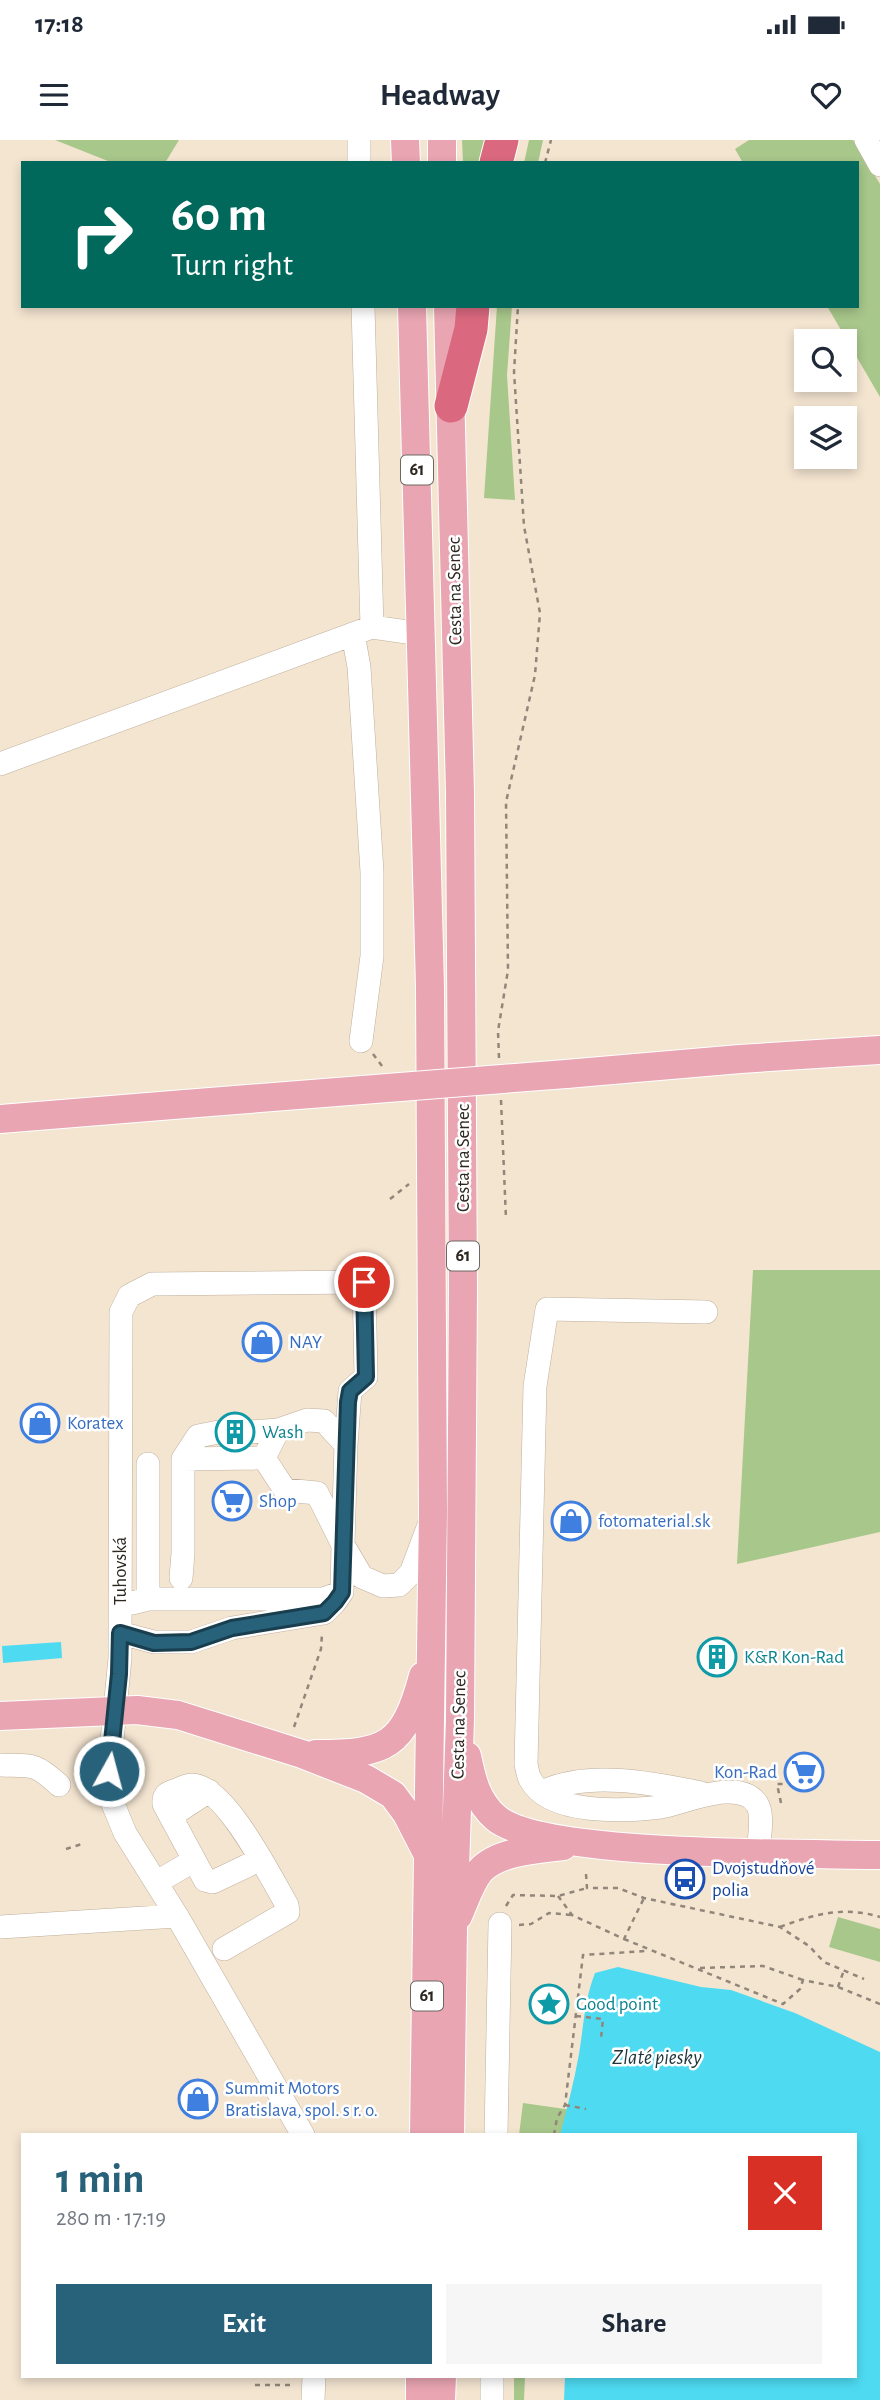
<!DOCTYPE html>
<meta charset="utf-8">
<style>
body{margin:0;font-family:"Alegreya Sans",sans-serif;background:#f6f6f7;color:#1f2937;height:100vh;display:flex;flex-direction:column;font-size:26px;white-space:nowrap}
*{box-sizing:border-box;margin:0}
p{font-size:23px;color:#747a83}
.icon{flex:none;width:38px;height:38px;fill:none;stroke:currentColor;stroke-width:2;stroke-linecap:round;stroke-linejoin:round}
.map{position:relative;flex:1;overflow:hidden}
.side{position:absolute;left:21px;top:1993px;width:836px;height:245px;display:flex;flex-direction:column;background:#fff;border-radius:0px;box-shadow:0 4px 10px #0003}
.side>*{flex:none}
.guide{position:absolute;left:21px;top:21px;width:838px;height:147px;border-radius:0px;box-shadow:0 4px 10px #0003;background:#00695c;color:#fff;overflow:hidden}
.controls{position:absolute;left:794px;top:189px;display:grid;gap:14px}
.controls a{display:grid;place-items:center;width:63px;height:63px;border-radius:0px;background:#fff;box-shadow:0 4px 10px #0003;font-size:35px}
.pin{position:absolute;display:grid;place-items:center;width:60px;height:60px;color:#fff;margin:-30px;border:4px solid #fff;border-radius:50%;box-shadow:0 2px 7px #0007}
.me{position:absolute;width:77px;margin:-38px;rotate:7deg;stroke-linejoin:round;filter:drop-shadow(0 0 5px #0008)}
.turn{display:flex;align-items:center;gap:24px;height:147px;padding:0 35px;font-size:32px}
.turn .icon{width:91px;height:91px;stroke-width:2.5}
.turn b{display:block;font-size:49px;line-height:60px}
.round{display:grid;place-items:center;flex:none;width:74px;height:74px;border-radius:0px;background:#f6f6f7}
.head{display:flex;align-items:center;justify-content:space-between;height:119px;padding:0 35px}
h1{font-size:42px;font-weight:700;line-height:52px;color:#27617a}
.cta{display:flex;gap:14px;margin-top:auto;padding:14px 35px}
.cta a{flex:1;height:80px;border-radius:0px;background:#27617a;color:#fff;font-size:28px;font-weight:700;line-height:80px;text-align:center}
.cta a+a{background:#f6f6f7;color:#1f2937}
.status{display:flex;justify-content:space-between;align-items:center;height:49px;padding:0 35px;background:#fff;direction:ltr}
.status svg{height:19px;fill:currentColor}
header{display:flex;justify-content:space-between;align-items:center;height:91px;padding:0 35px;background:#fff;font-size:32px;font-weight:700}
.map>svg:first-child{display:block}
</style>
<div class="status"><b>17:18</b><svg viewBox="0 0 49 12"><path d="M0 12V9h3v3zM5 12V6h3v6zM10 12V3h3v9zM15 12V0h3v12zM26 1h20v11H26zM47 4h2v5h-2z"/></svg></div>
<header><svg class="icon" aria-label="menu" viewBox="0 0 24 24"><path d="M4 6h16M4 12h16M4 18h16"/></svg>Headway<svg class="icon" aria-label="heart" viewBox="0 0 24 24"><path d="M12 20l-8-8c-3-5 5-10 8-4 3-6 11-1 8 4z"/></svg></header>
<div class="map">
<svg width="880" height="2260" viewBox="0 0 880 2260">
<rect width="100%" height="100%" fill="#f4e5d1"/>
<path fill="#a8c78b" d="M55 0H179L165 23H113Z
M462 0H487L481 23H463Z
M529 0H543L538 23H524Z
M749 0H853L880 44V257L827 166H858V23H743L735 9Z
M497 166H512L507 235 515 360 484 358Z
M753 1130H880V1392L737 1424Z
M838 1777 880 1789V1822L829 1807Z
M523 1963 586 1972 583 1995H519Z
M514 2237H525L524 2260H514Z"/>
<path fill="#4edbf2" d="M61 1502 62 1518 3 1523 2 1506Z
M618 1827 701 1847 731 1850 795 1873 880 1912V2260H564L565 2237 856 2236V1995H560C567 1968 574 1942 579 1914 584 1884 584 1861 595 1833Z"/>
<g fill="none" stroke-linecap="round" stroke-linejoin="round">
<defs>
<path id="minor" d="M359 0V23
M866 0 880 25
M363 166 372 487
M353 494 359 527 372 732V816L361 901
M0 624 372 487 421 494
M706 1172 547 1169 535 1246 526 1624C527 1629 528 1635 530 1639 549 1676 626 1671 661 1667 684 1663 740 1637 757 1664 764 1675 759 1699 758 1712
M250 1292 278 1290
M264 1318 278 1290 307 1280 324 1281 346 1305 343 1405 362 1437 383 1446 399 1445 411 1433 429 1385
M183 1319 198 1296 219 1292
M148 1459H323L340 1453
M132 1463 148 1459V1324
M120 1493 154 1502H191L232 1488 324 1473 335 1462 342 1452 343 1405 317 1353 285 1350 264 1318 183 1319V1413L181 1438
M0 1625C32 1626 34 1622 59 1645
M542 1652C588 1630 652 1643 701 1653
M171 1676 209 1651
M157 1742 193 1721
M0 1787 177 1776
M224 1809 288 1772 287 1765C271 1738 225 1645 192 1645 187 1645 181 1648 177 1650 168 1653 163 1654 164 1664L205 1740 213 1742 261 1719
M303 1995 177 1776 125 1693 111 1659 109 1631 120 1518 121 1172 129 1156 152 1144 364 1142 366 1237 350 1251 346 1305
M496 1995 500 1784
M313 2260 314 2236
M492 2260V2236"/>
<path id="major" d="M405 0 406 23
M442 0V23
M412 166 430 847 431 1025 433 1372 424 1995
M448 166 460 653 463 1147 460 1579 453 1788 450 1995
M566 934 740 919 880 910
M0 979 185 964
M0 1576 137 1570 178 1575 302 1614 366 1639 393 1655 407 1674 428 1715
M316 1614C386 1614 404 1607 423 1536
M467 1616C472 1640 477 1662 496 1678 544 1718 807 1713 880 1715
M458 1776C465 1761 470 1743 480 1731 498 1711 538 1709 563 1706
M420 2260V2236
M441 2260 442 2236"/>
<path id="highway" d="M496 23 502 0
M451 266 471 189 473 166"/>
</defs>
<use href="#minor" stroke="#beaf9c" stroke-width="24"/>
<use href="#major" stroke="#fff" stroke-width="30"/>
<use href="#highway" stroke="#fff" stroke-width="35"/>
<path stroke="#918679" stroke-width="2.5" stroke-dasharray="5 5" stroke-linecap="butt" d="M545 23 551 0
M373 914 382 926
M499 918 498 891 508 830 506 662 535 535 540 473 524 386 514 232 518 166
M501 960 506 1079
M390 1059 409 1044
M294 1587 321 1509 322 1493
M781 1663 777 1644H785
M66 1709 85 1703
M586 1734 587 1748H618L644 1758 780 1787 809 1806 824 1822 864 1839
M558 1756 572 1775 624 1799 644 1758
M506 1766 513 1755 558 1756 587 1748
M519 1785 531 1784 549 1773 572 1775
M780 1787C814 1774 845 1766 880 1777
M624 1799 783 1864 800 1849 803 1840 838 1847 880 1864
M700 1828 763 1826 803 1840
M838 1847 844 1830
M576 1876 603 1879 601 1898
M565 1965 586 1969
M554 1995 557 1978 565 1965 583 1815 646 1811
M255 2245H294"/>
<use href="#minor" stroke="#fff" stroke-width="23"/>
<use href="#major" stroke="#e9a5b2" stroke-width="28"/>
<use href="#highway" stroke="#da697f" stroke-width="33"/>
<defs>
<path id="major-bridge" d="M185 964 566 934"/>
</defs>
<use href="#major-bridge" stroke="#fff" stroke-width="30" stroke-linecap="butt"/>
<use href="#major-bridge" stroke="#e9a5b2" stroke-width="28"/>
</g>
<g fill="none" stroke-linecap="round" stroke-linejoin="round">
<defs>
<path id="route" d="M109 1631 119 1534 120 1493 154 1503 191 1502 232 1488 324 1473 335 1462 342 1452 348 1262 350 1251 366 1237 364 1142"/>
</defs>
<use href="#route" stroke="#193f4f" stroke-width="18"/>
<use href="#route" stroke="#27617a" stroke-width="12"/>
</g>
<defs>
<symbol id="shop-ring" viewBox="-11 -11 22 22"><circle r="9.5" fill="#fff" stroke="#3f7fe0" stroke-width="1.5"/><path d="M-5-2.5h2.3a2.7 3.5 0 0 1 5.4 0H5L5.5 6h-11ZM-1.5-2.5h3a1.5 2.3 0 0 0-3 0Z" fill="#3f7fe0"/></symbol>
<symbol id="building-ring" viewBox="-11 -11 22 22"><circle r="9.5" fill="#fff" stroke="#0f9aa8" stroke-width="1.5"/><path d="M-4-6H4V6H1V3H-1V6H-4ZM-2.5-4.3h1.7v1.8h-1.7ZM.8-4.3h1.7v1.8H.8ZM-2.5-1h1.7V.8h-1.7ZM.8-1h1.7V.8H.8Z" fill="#0f9aa8"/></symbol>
<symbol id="supermarket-ring" viewBox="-11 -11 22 22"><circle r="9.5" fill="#fff" stroke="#3f7fe0" stroke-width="1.5"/><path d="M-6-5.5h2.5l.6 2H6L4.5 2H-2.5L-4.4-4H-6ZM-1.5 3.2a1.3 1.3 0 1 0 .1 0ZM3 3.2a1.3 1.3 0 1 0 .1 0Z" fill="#3f7fe0"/></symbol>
<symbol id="bus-ring" viewBox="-11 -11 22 22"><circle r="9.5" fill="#fff" stroke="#1a4fb4" stroke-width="1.5"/><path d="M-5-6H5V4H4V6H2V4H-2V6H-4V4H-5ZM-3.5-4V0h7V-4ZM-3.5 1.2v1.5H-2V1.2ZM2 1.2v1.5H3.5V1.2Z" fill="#1a4fb4"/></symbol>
<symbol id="sight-ring" viewBox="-11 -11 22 22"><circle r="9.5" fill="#fff" stroke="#0f9aa8" stroke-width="1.5"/><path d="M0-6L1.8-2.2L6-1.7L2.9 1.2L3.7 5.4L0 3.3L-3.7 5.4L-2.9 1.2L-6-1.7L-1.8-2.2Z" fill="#0f9aa8"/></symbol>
</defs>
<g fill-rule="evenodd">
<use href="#shop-ring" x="240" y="1180" width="44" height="44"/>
<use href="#shop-ring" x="18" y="1261" width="44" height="44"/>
<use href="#building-ring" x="213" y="1270" width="44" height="44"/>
<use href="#supermarket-ring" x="210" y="1339" width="44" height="44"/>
<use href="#shop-ring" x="549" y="1359" width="44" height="44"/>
<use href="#building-ring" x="695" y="1495" width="44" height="44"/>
<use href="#supermarket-ring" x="782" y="1610" width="44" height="44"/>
<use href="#bus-ring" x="663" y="1717" width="44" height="44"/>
<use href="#sight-ring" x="527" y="1842" width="44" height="44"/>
<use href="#shop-ring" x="176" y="1937" width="44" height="44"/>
</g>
<g text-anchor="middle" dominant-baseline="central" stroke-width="5" stroke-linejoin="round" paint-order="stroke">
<g fill="#fff" stroke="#6c6863" stroke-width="2">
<rect x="401" y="315.5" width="32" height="29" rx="5"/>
<rect x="447" y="1101.5" width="32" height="29" rx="5"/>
<rect x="411" y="1841.5" width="32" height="29" rx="5"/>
</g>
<g font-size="18" font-weight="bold" fill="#2d2720">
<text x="417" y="330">61</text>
<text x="463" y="1116">61</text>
<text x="427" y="1856">61</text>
</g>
<g font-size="19" fill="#2d2720" stroke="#fff">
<text transform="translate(455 451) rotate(-91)">Cesta na Senec</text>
<text transform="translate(463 1018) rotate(-90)">Cesta na Senec</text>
<text transform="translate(120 1431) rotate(-90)">Tuhovská</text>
<text transform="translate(459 1585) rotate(-89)">Cesta na Senec</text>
</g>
<g font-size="19" fill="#366cbe" stroke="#fff" text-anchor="start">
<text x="289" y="1202">NAY</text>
<text x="67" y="1283">Koratex</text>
<text x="259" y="1361">Shop</text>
<text x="598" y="1381">fotomaterial.sk</text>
<text x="777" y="1632" text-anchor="end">Kon-Rad</text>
<text x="225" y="1948">Summit Motors<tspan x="225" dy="22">Bratislava, spol. s r. o.</tspan></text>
</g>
<g font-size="19" fill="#0d838f" stroke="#fff" text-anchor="start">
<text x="262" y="1292">Wash</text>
<text x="744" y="1517">K&amp;R Kon-Rad</text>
<text x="576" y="1864">Good point</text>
</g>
<g font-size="19" fill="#164399" stroke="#fff" text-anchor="start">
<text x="712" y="1728">Dvojstudňové<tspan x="712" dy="22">polia</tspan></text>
</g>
<g font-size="21" font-style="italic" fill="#1e3539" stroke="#fff">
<text x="657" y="1917">Zlaté piesky</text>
</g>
</g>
</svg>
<div class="controls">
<a><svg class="icon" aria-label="search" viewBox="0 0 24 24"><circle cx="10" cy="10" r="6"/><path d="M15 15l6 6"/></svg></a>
<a><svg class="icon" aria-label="layers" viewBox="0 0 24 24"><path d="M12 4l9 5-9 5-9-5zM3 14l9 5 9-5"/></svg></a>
</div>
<div class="pin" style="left:364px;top:1142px;background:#d93025"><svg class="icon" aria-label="arrive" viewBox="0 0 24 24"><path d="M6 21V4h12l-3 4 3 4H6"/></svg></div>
<svg class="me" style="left:109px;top:1631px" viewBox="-20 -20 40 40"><circle r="17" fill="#27617a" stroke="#fff" stroke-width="3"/><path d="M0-11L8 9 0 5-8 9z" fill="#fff"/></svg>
<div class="guide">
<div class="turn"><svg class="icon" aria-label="right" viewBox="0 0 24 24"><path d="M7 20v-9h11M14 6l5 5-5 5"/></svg><div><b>60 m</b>Turn right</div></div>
</div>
<section class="side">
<div class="head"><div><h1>1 min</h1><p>280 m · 17:19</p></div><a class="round" style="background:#d93025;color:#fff"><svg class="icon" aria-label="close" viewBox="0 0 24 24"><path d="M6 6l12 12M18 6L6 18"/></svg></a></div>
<div class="cta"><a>Exit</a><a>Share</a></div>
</section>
</div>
